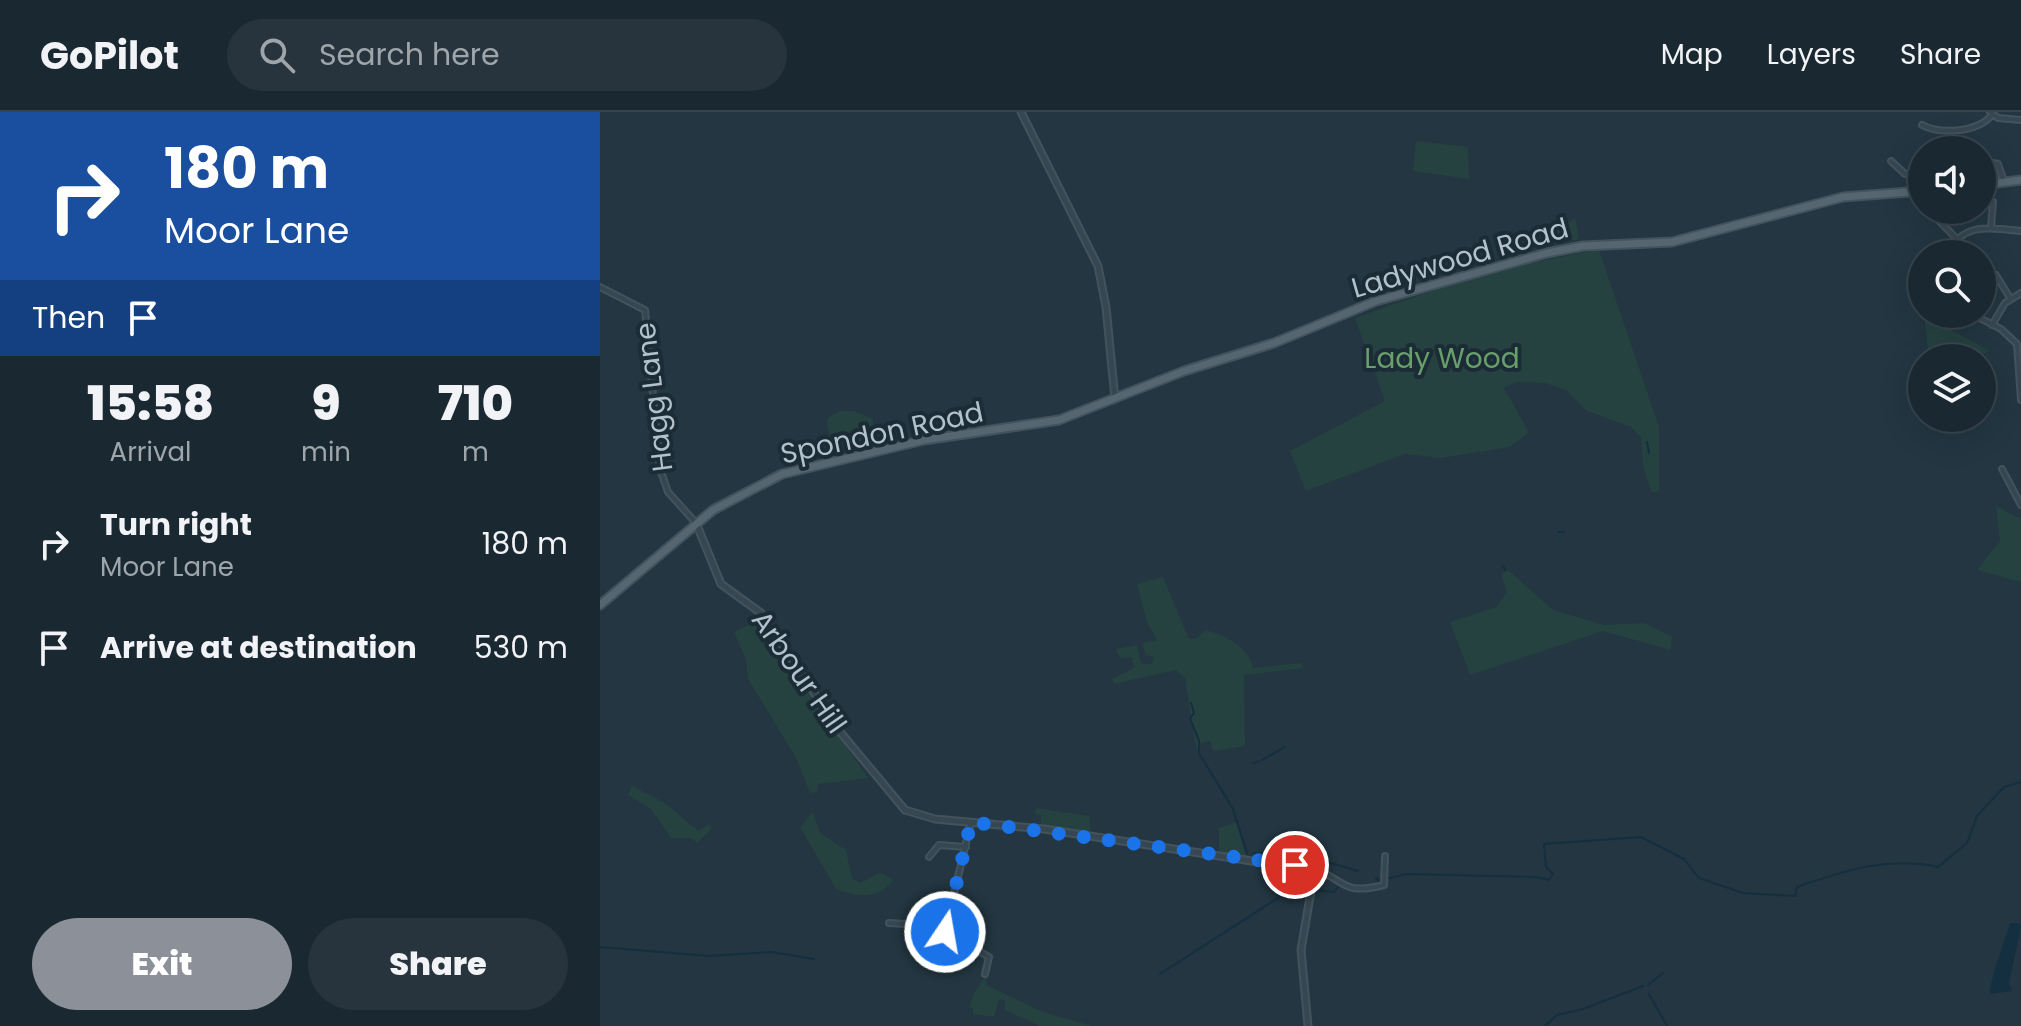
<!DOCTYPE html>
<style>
body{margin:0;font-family:Poppins,sans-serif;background:#27343d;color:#f1f3f6;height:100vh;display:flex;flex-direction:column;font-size:30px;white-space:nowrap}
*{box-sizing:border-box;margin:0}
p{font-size:26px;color:#9fa6ab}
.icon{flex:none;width:44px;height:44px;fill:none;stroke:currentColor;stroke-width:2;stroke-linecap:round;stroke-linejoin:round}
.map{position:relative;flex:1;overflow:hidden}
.panel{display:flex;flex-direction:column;background:#1a2831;width:600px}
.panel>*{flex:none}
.hud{background:#1a4fa0;color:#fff;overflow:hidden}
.buttons{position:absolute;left:1308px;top:24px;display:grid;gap:16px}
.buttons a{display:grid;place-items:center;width:88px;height:88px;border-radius:50%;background:#1a2831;box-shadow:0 8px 32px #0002,0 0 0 2px #38444d;font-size:40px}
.pin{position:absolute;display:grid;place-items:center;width:68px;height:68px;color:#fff;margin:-34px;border:4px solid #fff;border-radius:50%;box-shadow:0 2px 8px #0007}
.me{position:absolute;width:88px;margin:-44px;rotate:12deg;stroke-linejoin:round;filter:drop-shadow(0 0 6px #0008)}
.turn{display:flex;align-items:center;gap:28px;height:168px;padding:0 32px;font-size:36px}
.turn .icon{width:104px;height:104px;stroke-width:2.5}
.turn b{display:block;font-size:56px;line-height:68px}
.then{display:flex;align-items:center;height:76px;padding:0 32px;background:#0003;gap:16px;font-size:30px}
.eta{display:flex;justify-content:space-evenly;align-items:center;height:136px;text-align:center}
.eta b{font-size:48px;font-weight:800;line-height:56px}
.primary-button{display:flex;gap:16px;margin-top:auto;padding:16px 32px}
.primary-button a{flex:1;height:92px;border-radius:48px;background:#8c9099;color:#fff;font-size:32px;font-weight:800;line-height:92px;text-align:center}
.primary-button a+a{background:#27343d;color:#f1f3f6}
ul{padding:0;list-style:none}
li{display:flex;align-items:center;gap:24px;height:104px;padding:0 32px}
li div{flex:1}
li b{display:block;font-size:30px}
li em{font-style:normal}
header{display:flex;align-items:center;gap:48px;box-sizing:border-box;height:112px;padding:0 40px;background:#1a2831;border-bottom:2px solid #38444d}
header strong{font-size:38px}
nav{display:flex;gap:44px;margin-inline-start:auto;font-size:28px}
.search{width:560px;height:72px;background:#27343d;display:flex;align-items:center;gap:20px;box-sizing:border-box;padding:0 28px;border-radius:44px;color:#9fa6ab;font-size:30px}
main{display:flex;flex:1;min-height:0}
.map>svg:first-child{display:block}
</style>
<header>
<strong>GoPilot</strong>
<div class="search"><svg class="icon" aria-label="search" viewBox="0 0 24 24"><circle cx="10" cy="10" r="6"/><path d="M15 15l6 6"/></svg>Search here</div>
<nav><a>Map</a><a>Layers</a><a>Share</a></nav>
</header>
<main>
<section class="panel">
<div class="hud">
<div class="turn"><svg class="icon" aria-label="right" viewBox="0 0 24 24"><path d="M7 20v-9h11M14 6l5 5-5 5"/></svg><div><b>180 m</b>Moor Lane</div></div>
<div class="then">Then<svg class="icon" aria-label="arrive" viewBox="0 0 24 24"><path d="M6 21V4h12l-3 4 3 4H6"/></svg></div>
</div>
<div class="eta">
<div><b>15:58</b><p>Arrival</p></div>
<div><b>9</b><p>min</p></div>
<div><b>710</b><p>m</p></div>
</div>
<ul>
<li><svg class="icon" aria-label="right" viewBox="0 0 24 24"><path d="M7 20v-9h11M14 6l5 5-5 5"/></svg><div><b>Turn right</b><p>Moor Lane</p></div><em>180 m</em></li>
<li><svg class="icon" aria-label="arrive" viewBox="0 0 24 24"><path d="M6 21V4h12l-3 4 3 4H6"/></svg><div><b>Arrive at destination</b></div><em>530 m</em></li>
</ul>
<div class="primary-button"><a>Exit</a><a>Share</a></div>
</section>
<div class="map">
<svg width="1421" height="914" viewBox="0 0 1421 914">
<rect width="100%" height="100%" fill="#233641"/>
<path fill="#254240" d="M816 29 868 35 869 67 813 59Z
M975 106 979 127 934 136V127L946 125 948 114 967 112Z
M999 138 1059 315V379L1052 381 1043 354 1041 325 1031 315 987 299 966 278 945 271 916 270 904 276 929 320 910 335 841 346 805 342 706 379 690 339 785 289 755 206C834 177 915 151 999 138Z
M1324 202H1362L1351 218 1390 239 1377 246H1329Z
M239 299H254L273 307 274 331 237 340 227 314 228 306Z
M1396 394 1421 407V470L1377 458 1400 429Z
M908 458 953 498 1004 513 1044 511 1072 525 1071 538 1003 519 870 563 850 510 896 495 907 480 901 462Z
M563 465 589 527H596L605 518C626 523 649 535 653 556L701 551 703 556 644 563 645 634 613 639 610 629 600 631 599 641 595 631 585 566 576 558 514 572 512 567 534 556 532 545 521 546 515 537 537 533 541 551 552 552 554 545 546 543 542 531 557 528 547 510 537 472Z
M159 508 176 525 198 565 268 666 218 672 217 680 210 681 196 646 148 567 146 548 134 520Z
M32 674 65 691 98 719 109 712 112 716 97 731 91 726H71L51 697 28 683Z
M436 696 489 704 491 722 440 715 441 703 435 702Z
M213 700 220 721 246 738 252 767 261 771 280 760 293 768C279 788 257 785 236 777L200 715Z
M636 710 646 744 619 741V716Z
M387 862 386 873 443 900 492 914H440L405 898V889L399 887 394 905 373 902V896L369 895 374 881Z"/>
<path fill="#142f40" d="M1410 811H1419L1421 815 1409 871 1412 879 1390 882C1390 867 1405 828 1410 811Z"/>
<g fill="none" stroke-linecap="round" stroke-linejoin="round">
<path stroke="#142f40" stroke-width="2" d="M1047 330 1049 341
M958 420H964
M903 454 905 458
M591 591 594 601 590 606 599 629V641L633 697 647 741
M662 648 685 635
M653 651 659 649
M654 741 703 743 758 759
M786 767 807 762 936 765 949 768 953 762 946 755 944 732 1041 725 1084 747 1099 766 1143 781 1195 784 1197 775C1242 759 1289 744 1338 755L1367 731 1377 704 1404 675 1421 670
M771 774 780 770 776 766
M716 778 734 780 742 770
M0 835 109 844 171 840 214 847
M560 862 687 780 709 776
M1048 873 1063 861
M1049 882 1067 914
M945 914 957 903 983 897 1043 874"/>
<defs>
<path id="minor" d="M1390 0 1398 6 1421 8
M1322 13C1342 23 1378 20 1392 3
M1291 49 1305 62 1322 67
M1382 61 1393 51 1398 52 1404 70
M1333 103 1357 127
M1391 116 1393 90
M1349 142C1361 109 1393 116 1421 119
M1396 163 1410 186
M0 175 45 198 60 357 68 380 96 411
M1372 202 1401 217 1417 232 1421 288
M1392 213 1405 191 1421 181
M1402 357 1421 393
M329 745 339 733 366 735
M710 758C745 763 737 785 784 773L785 744
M289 811 335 814 389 845 385 862
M345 820 371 710"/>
<path id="tertiary" d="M421 0 498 154 506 195 515 287
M96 411 121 472 161 501 241 621 305 698 335 707 444 717 710 758 713 767 701 838 708 914"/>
<path id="primary" d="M1382 73 1421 68
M0 493 113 398 182 362 324 328 459 308 584 259 674 231 776 189 947 141 983 134 1072 130 1243 85 1322 79"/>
</defs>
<use href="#minor" stroke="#43535d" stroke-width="8"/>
<use href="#tertiary" stroke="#43535d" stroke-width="9"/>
<use href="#primary" stroke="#43535d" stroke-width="11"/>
<use href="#minor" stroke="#374751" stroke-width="4"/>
<use href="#tertiary" stroke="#374751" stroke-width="5"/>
<use href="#primary" stroke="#556671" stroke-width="7"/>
</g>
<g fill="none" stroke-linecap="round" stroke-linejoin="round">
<path stroke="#1a73e8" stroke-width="14" stroke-dasharray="0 25.2" d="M345 820 371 710 695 753"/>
</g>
<g text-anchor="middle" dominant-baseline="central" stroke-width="8" stroke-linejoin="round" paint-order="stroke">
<g font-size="28" fill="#b3c1cb" stroke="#1c2c36">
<text transform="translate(860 146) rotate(-16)">Ladywood Road</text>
<text transform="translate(54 285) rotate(-97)">Hagg Lane</text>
<text transform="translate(282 321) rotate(-12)">Spondon Road</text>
<text transform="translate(199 560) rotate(55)">Arbour Hill</text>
</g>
<g font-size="28" fill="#689f6a" stroke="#1c2c36">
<text x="842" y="246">Lady Wood</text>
</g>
</g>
</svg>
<div class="buttons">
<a><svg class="icon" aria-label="sound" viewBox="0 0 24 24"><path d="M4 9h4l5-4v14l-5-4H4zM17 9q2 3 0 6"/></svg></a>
<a><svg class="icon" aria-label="search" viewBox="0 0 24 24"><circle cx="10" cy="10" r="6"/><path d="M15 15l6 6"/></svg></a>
<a><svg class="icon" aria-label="layers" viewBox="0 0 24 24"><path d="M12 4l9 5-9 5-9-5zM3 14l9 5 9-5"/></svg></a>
</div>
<div class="pin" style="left:695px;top:753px;background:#d93025"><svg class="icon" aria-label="arrive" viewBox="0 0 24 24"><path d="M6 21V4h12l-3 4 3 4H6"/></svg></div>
<svg class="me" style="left:345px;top:820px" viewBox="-20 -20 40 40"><circle r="17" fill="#1a73e8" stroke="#fff" stroke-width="3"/><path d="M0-11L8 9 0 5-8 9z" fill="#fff"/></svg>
</div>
</main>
